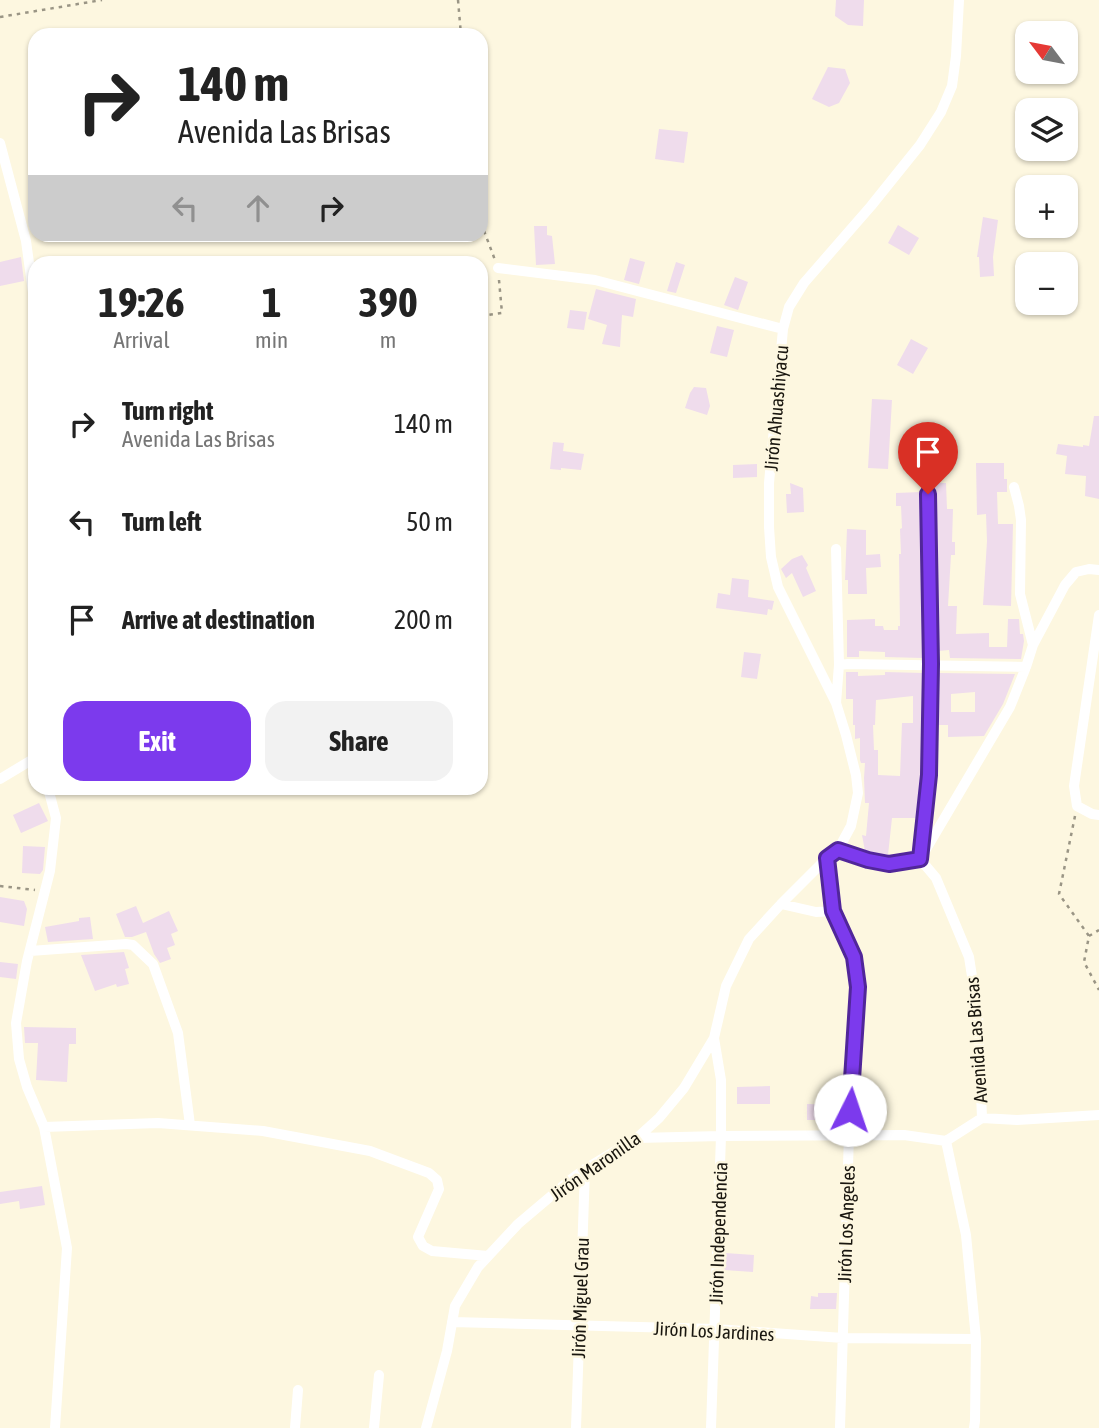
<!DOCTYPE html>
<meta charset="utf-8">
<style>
body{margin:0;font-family:"Asap Condensed",sans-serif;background:#f2f2f2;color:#222;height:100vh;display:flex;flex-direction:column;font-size:26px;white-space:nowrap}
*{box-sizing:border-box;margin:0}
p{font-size:23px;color:#767676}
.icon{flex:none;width:38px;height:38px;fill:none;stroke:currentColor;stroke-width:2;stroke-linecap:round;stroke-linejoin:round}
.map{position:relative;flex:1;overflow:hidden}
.drawer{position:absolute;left:28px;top:256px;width:460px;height:539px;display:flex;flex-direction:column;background:#fff;border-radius:21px;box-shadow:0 2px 5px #0004}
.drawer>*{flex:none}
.guide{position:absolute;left:28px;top:28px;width:460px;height:214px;border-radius:21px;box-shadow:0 2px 5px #0004;background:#fff;color:#222;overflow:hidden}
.needle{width:46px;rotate:302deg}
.tools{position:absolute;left:1015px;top:21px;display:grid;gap:14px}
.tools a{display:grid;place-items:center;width:63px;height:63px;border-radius:14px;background:#fff;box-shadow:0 2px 5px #0004;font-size:35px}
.pin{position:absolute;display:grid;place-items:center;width:60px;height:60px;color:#fff;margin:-72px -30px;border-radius:50% 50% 50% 0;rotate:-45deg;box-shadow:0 0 7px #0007}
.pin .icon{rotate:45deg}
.me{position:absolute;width:77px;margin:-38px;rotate:4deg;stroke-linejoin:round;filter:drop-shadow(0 0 5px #0008)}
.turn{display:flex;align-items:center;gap:24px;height:147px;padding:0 35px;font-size:32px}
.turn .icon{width:91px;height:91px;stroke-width:2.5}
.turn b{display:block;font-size:49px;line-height:60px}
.lanes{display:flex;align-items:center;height:66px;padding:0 35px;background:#0003;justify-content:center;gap:35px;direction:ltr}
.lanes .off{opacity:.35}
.eta{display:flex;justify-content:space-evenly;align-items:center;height:119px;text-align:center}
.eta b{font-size:42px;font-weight:700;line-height:49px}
.action{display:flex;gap:14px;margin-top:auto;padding:14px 35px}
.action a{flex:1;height:80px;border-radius:21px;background:#7c3aed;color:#fff;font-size:28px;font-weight:700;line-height:80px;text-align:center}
.action a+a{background:#f2f2f2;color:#222}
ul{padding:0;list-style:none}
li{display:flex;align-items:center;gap:21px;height:98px;padding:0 35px}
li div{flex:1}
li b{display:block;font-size:26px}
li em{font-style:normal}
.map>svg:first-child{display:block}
</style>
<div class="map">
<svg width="1099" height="1428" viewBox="0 0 1099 1428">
<rect width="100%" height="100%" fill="#fdf7e0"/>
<path fill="#efdcec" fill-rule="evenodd" d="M836 0H864L863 26 848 25 835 16Z
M828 67 845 69 850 83 839 103 829 107 812 99Z
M659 129 688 132 684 163 655 159Z
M983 217 998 220 993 257 994 276 980 277 979 257H977Z
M898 225 919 238 909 255 888 243Z
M534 226H547V235L552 236 555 264 536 265Z
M21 257 24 281 0 286V262Z
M630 258 645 262 639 284 624 280Z
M676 262 685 265 676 293 667 291Z
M735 277 748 282 738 310 724 305Z
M596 289 636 299 633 317 622 315 620 347 602 344 607 325 588 319Z
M570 310 587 312 584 330 567 328Z
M717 326 734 330 727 357 710 353Z
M911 339 928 348 913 374 897 365Z
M694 387 706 388 710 406 707 415 685 408 690 393Z
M872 399 892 400 888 469 868 468Z
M1094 416H1099V499L1085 496 1086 476 1065 474 1067 456 1056 454 1058 444 1083 447V445L1089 446Z
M553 442 564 443 563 451 584 454 581 470 561 468V470L550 469Z
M976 463H1004V479H1007V492H997L998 524H1013L1011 606 983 605 987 541 986 514 977 515Z
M757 464V477L733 478V465Z
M790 483 803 488 804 512 787 513 786 494H791Z
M935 483H946L947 509H953L952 542H955V555H951L948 606H957L956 634 989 633V647H1007L1008 619H1019L1020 634H1023L1024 641 1021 659 950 658 949 650 938 651Z
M921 492 923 658 885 657V652L859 651V657H847V620L875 619V626H883L884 630H898V626H900L899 554H901L900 529 902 528 901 506H896V493Z
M847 529 866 530V555L880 554 881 567 866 568 867 594H848V580H845Z
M802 555 808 565 806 568 816 591 803 597 792 573 786 578 781 569 792 559Z
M732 578 749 580 748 597 774 601 772 610 768 609 767 615 716 608 718 593 730 595Z
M744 652 761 654 757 679 741 677Z
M846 672H858V676L885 675V672L923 673 922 775 917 818H892L888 855 865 851 862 835 866 836 869 803H865L864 778 865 763H861L860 760V738L855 739V725H853V699H846ZM913 696V723H902L900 776 878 775V750H874L873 725H875L876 700Z
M938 673 1015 674 1003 704 984 736 948 737V725H937ZM975 692V712H951V694Z
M39 803 48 821 21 833 13 815Z
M23 846 45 847 43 870 40 874 22 873Z
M0 897 24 901 27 909 24 926 0 922Z
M136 906 143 923 169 911 178 931 171 934 175 945 167 948 171 959 160 963 154 954 146 932 132 937H125L116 914Z
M90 917 93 939 48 942 45 927 79 921V918Z
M124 952 129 968 125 969 129 984 117 987 116 984 95 991 81 955Z
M0 962 18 964 16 979 0 977Z
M24 1027 76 1028V1044H69L67 1082 36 1080 38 1043H25Z
M770 1086V1104H737V1087Z
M807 1104 839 1105V1120H807Z
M42 1186 45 1205 20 1209 19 1201 0 1204V1192Z
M725 1253 754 1255 753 1272 724 1270Z
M818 1293H837L836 1309H810L811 1296 818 1297Z"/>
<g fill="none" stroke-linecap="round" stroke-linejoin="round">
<path stroke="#9a9585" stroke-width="2.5" stroke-dasharray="3.5 5" stroke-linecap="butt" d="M458 0 461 35
M0 17 102 0
M481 223 495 260
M481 316 502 313 499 280
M1075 816 1059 894 1089 936 1084 962 1099 990
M0 886 35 890
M1089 936 1099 930"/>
<path stroke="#fff" stroke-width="10" d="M0 143 26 241 35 307
M498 268 595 280 783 329
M1014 487 1019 506 1021 520 1020 594 1033 645
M836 549 839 665
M1099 615 1074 786 1077 806 1092 814 1099 815
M836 703 839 665 848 664 1026 667
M35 720V733
M0 779 35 758
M48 788 56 818 50 871 27 961 16 1023 19 1059 27 1087 44 1127 67 1248 55 1428
M838 850 868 860 889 864 920 859
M922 856 1010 707 1026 667 1033 645 1065 585 1076 572 1089 569 1099 570
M827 858 833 911 854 957 858 987 849 1134 840 1428
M920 859 936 878 969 957 978 1015 982 1118 946 1141 966 1235 976 1339 975 1421 974 1428
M920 859 929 775 931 665 928 494
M781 904 816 912 833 911
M30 951 126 944 133 945 153 964 178 1033 190 1125
M982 1118 1017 1120 1099 1115
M44 1127 158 1123 263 1131 370 1151 429 1173 437 1180 439 1189 418 1237 423 1246 432 1251 488 1256
M637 1138 721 1136 904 1135 946 1141
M452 1322 715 1329 843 1338 976 1339
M295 1428 298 1390
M374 1428 379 1375
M426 1428 447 1351 455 1306 478 1267 518 1224 570 1180 585 1169 637 1138 659 1118 684 1088 714 1038 726 986 749 939 781 904 827 858 838 850 851 826 858 793 856 775 846 735 836 703 778 587 771 557 769 527V483L783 329 789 307 804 283 871 206 920 145 941 112 952 86 956 56 959 0
M576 1428 585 1169
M711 1428 721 1136V1080L714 1038"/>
</g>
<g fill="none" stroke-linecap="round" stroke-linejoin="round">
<defs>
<path id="route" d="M850 1110 858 987 854 957 833 911 827 858 838 850 868 860 889 864 920 859 929 775 931 664 928 494"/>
</defs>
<use href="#route" stroke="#51269a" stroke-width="18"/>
<use href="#route" stroke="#7c3aed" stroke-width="12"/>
</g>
<g text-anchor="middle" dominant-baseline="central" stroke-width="5" stroke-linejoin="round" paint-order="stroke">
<g font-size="19" fill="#19160f" stroke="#fdf7e0">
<text transform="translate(776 408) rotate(-85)">Jirón Ahuashiyacu</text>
<text transform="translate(976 1040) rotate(-94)">Avenida Las Brisas</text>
<text transform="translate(595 1166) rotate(-35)">Jirón Maronilla</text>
<text transform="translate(846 1224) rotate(-88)">Jirón Los Angeles</text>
<text transform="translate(718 1233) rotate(-88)">Jirón Independencia</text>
<text transform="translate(580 1298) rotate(-88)">Jirón Miguel Grau</text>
<text transform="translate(714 1331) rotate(3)">Jirón Los Jardines</text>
</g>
</g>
</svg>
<div class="tools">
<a><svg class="needle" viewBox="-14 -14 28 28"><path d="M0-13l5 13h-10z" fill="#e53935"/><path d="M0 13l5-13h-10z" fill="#767676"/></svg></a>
<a><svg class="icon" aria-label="layers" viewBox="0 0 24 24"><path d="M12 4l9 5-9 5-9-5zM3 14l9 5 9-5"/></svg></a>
<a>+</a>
<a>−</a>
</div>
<div class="pin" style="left:928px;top:494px;background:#d93025"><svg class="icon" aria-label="arrive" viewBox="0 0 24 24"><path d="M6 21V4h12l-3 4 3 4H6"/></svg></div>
<svg class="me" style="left:850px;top:1110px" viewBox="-20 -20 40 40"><circle r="19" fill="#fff"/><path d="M0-13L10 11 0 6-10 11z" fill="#7c3aed"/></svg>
<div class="guide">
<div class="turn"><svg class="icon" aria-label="right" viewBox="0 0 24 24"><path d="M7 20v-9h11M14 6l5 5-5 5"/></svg><div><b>140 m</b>Avenida Las Brisas</div></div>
<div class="lanes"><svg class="icon off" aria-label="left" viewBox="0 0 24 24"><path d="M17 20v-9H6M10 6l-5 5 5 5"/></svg><svg class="icon off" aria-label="ahead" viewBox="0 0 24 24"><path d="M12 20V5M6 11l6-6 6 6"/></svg><svg class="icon" aria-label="right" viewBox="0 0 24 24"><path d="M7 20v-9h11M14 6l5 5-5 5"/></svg></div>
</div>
<section class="drawer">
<div class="eta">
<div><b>19:26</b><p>Arrival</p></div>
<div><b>1</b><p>min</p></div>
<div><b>390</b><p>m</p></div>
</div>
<ul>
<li><svg class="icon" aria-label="right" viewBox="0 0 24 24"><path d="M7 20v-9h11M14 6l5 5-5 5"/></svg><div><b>Turn right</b><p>Avenida Las Brisas</p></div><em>140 m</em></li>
<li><svg class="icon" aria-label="left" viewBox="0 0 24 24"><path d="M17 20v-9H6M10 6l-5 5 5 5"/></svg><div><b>Turn left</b></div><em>50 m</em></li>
<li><svg class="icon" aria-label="arrive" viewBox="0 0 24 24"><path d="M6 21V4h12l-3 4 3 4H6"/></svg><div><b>Arrive at destination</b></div><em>200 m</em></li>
</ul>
<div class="action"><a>Exit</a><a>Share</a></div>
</section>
</div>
